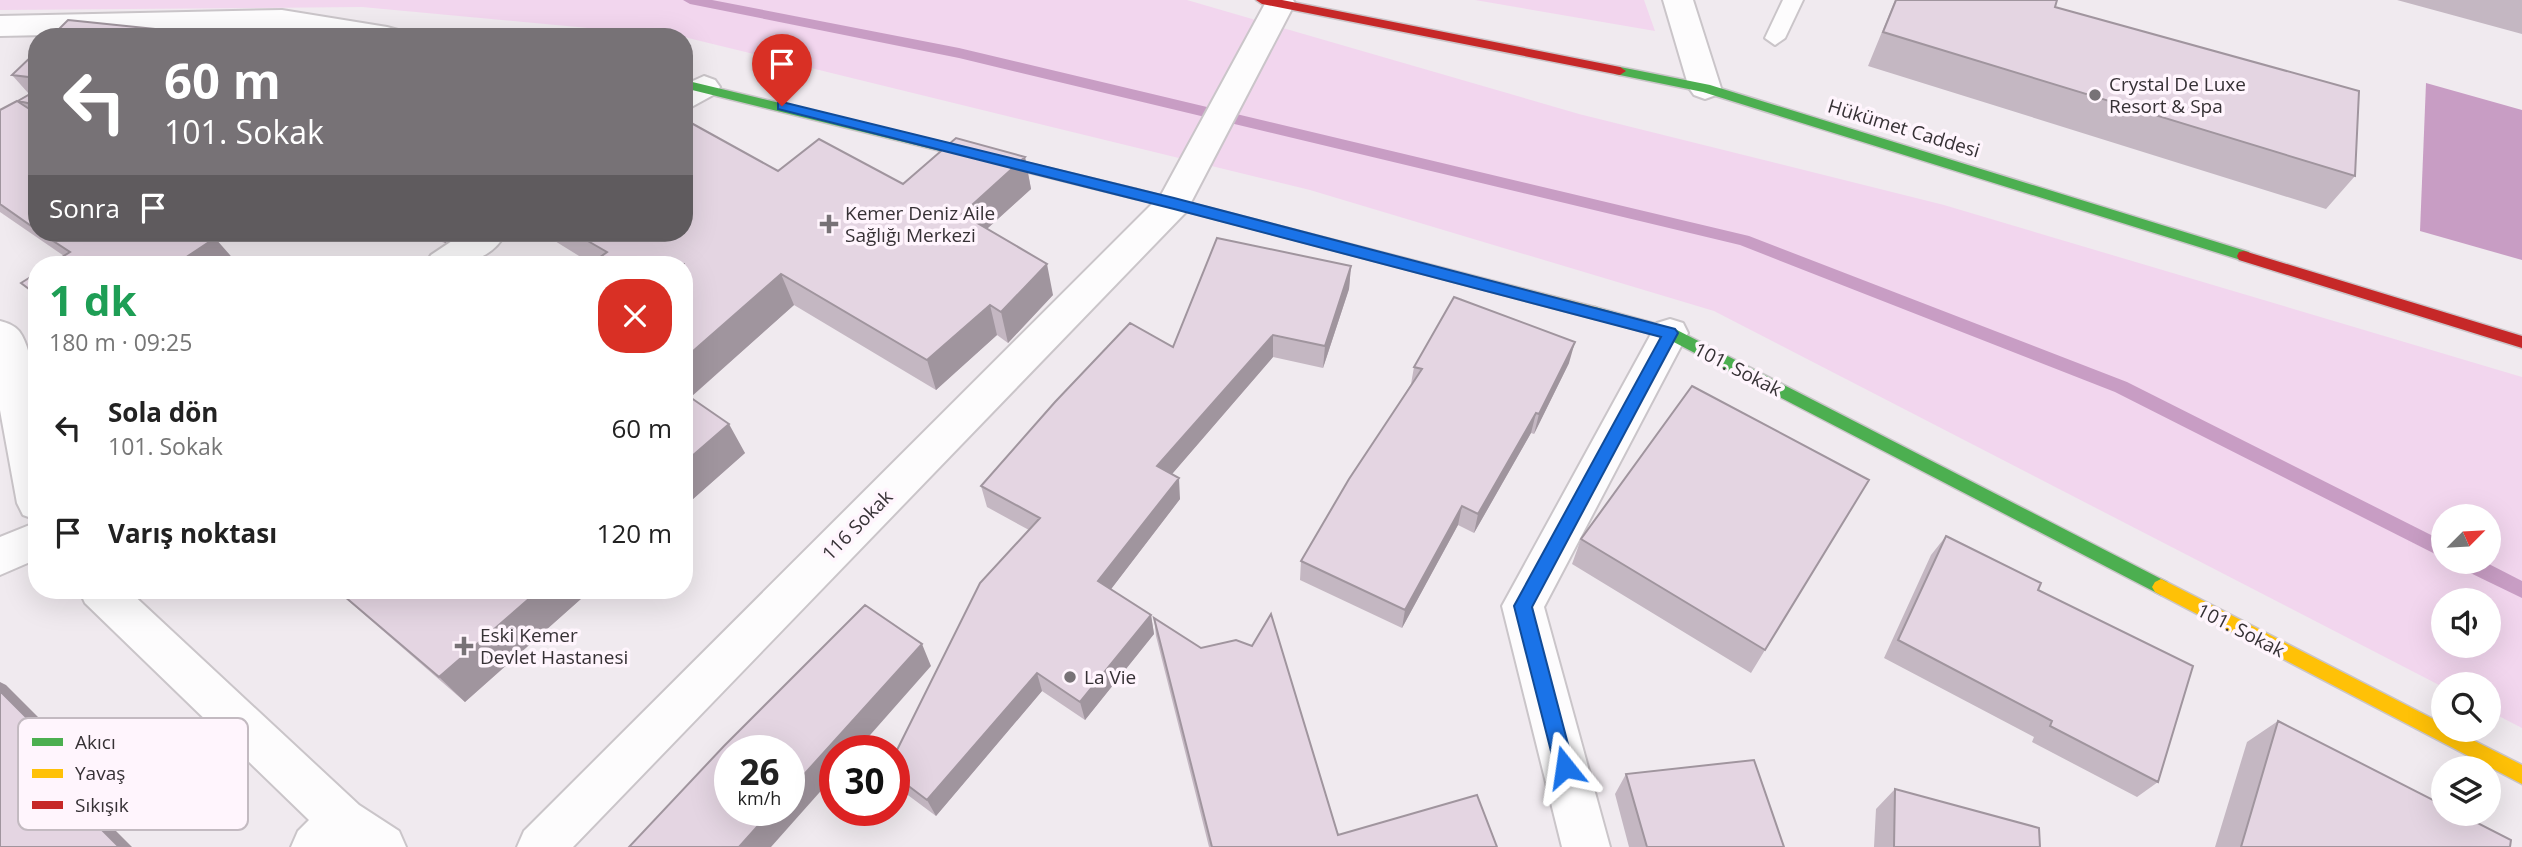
<!DOCTYPE html>
<html lang="tr">
<meta charset="utf-8">
<style>
body{margin:0;font-family:"Open Sans",sans-serif;background:#f6f6f6;color:#222;height:100vh;display:flex;flex-direction:column;font-size:26px;white-space:nowrap}
*{box-sizing:border-box;margin:0}
p{font-size:23px;color:#767676}
.icon{flex:none;width:38px;height:38px;fill:none;stroke:currentColor;stroke-width:2;stroke-linecap:round;stroke-linejoin:round}
.map{position:relative;flex:1;overflow:hidden}
.side{position:absolute;left:28px;top:256px;width:665px;height:343px;display:flex;flex-direction:column;background:#fff;border-radius:28px;box-shadow:0 7px 28px #0002}
.side>*{flex:none}
.hud{position:absolute;left:28px;top:28px;width:665px;height:214px;border-radius:28px;box-shadow:0 7px 28px #0002;background:#777276;color:#fff;overflow:hidden}
.needle{width:46px;rotate:66deg}
.controls{position:absolute;left:2431px;top:504px;display:grid;gap:14px}
.controls a{display:grid;place-items:center;width:70px;height:70px;border-radius:50%;background:#fff;box-shadow:0 7px 28px #0002;font-size:35px}
.speed{position:absolute;left:714px;top:735px;display:flex;gap:14px;font-size:35px;font-weight:700;text-align:center}
.speed>*{display:grid;place-content:center;width:91px;height:91px;border-radius:50%;background:#fff;box-shadow:0 7px 28px #0002;line-height:1}
.speed small{font-size:18px;font-weight:400}
.speed .limit{border:10px solid #d22;background:#fff;color:#111}
.pin{position:absolute;display:grid;place-items:center;width:60px;height:60px;color:#fff;margin:-72px -30px;border-radius:50% 50% 50% 0;rotate:-45deg;box-shadow:0 0 7px #0007}
.pin .icon{rotate:45deg}
.me{position:absolute;width:77px;margin:-38px;rotate:345deg;stroke-linejoin:round;filter:drop-shadow(0 0 5px #0008)}
.turn{display:flex;align-items:center;gap:24px;height:147px;padding:0 21px;font-size:32px}
.turn .icon{width:91px;height:91px;stroke-width:2.5}
.turn b{display:block;font-size:49px;line-height:60px}
.then{display:flex;align-items:center;height:66px;padding:0 21px;background:#0003;gap:14px;font-size:26px}
.round{display:grid;place-items:center;flex:none;width:74px;height:74px;border-radius:28px;background:#f6f6f6}
.headline{display:flex;align-items:center;justify-content:space-between;height:119px;padding:0 21px}
h1{font-size:42px;font-weight:700;line-height:52px;color:#1e9e55}
ul{padding:0;list-style:none}
li{display:flex;align-items:center;gap:21px;height:105px;padding:0 21px}
li div{flex:1}
li b{display:block;font-size:26px}
li em{font-style:normal}
.map>svg:first-child{display:block}
</style>
<div class="map">
<svg width="2522" height="847" viewBox="0 0 2522 847">
<rect width="100%" height="100%" fill="#f0eaef"/>
<path fill="#f2d6ee" fill-rule="evenodd" d="M0 0H1187L1579 114 1944 205 2522 377V728L2489 711 2488 684H2443V687L1714 311 1310 190 684 37 362 7 0 10ZM2443 516H2488V562H2443ZM2443 600H2488V646H2443Z
M1475 0H1644L1655 31Z"/>
<path fill="#c89dc4" d="M2426 83 2522 110V260L2420 231Z"/>
<g fill="none" stroke-linecap="round" stroke-linejoin="round">
<path fill="#c89dc4" fill-rule="evenodd" d="M683 0H712L959 48 1749 236 2127 382 2443 541V558L2115 392 1740 245 959 58 690 4Z
M2458 562H2485L2522 581V598L2460 568Z"/>
<defs>
<path id="lane" d="M1783 0H1803L1785 38 1775 45 1765 38Z"/>
<path id="street" d="M1267 0H1293L1295 3 1186 212 573 847H517L524 831 1161 195Z
M1663 0H1693L1721 88 1716 95 1705 99 1694 95 1689 88Z
M282 10 387 27 398 30 402 37H325L282 30 0 36V16Z
M704 76 715 80 720 87 715 94 684 111V85Z
M464 233H506C488 265 458 264 425 264L431 255Z
M1670 319 1683 323 1688 333 1544 607 1610 847H1562L1502 606 1657 323Z
M0 321C7 323 14 325 19 331 43 362 37 478 37 520L23 515 17 503 0 410Z
M37 522V559L0 575V537Z
M79 590H128L359 805 399 831 406 847H291L298 831 309 820 85 603Z"/>
<path id="fast" d="M1620 67 1710 85 2249 252 2251 256 2244 261 1703 92 1615 74 1614 71Z
M684 80 1136 189 1143 194 1136 199 684 88Z
M1595 307 1675 329 2167 582 2170 587 2167 592 2161 595 2155 592 1666 338 1590 317 1588 313Z"/>
<path id="slow" d="M1136 189 1595 307 1602 313 1595 319 1131 197 1129 194Z
M2161 579 2443 724V730H2453L2522 765V784L2155 592 2152 587 2155 582Z"/>
<path id="jam" d="M1256 0H1282L1620 67 1626 71 1620 75 1262 4Z
M2244 251 2522 336V348L2239 260 2237 256 2239 252Z"/>
</defs>
<use href="#lane" stroke="#cac5c9" stroke-width="4"/>
<use href="#street" stroke="#cac5c9" stroke-width="4"/>
<use href="#fast" stroke="#cac5c9" stroke-width="3"/>
<use href="#slow" stroke="#cac5c9" stroke-width="3"/>
<use href="#jam" stroke="#cac5c9" stroke-width="3"/>
<use href="#lane" fill="#fdfcfd" fill-rule="evenodd"/>
<use href="#street" fill="#fdfcfd" fill-rule="evenodd"/>
<use href="#fast" fill="#4caf50" fill-rule="evenodd"/>
<use href="#slow" fill="#ffc107" fill-rule="evenodd"/>
<use href="#jam" fill="#c62828" fill-rule="evenodd"/>
</g>
<path fill="#c4b7c2" d="M1895 0H2057L2055 7 2355 176 2326 209 1868 66Z
M2397 0H2522V34Z
M37 51V233H208L237 263 236 264H51L64 256 0 212V110L29 94 12 75Z
M1025 157 1031 189 987 229 1053 295 1008 343 997 335 936 390 794 305 690 398 745 453 684 507V264H592L542 233H684L778 171 903 184Z
M415 233H460L445 243Z
M1351 266 1349 289 1323 368 1273 357 1172 474 1180 499 1111 589 1151 615 1154 634 1085 720 1042 691 936 816 897 787 894 782V756L1029 530 987 507 981 486 1173 347Z
M1569 363 1534 434 1531 433 1474 533 1458 525 1402 628 1300 580 1301 561 1411 384 1414 367Z
M1946 536 2038 590 2158 782 2137 797 2032 742 2034 737 1884 658 1931 555Z
M1581 539 1765 650 1751 673 1572 564Z
M336 590H591L465 702Z
M1154 618 1338 835 1497 847H1209L1156 636Z
M2278 721 2510 847H2215L2247 742Z
M1626 774 1784 847H1629L1615 794Z
M1895 789 2040 847H1874L1876 809Z"/>
<path fill="#a0959e" d="M1025 157 1031 189 969 245 962 214Z
M438 233H460L445 243Z
M215 238 237 263 236 264H176Z
M1047 264 1053 295 1008 343 1001 312Z
M1351 266 1349 289 1323 368 1325 346Z
M781 274 794 305 684 403V359Z
M990 305 997 335 936 390 927 360Z
M1273 335V357L1160 488 1157 466Z
M1575 342 1569 363 1534 434 1539 414Z
M1536 413 1531 433 1474 533 1478 514Z
M729 424 745 453 684 507V463Z
M1179 478 1180 499 1102 601 1098 581Z
M1462 506 1458 525 1402 628 1405 610Z
M539 590H591L465 702 439 677Z
M1151 615 1154 634 1085 720 1080 702Z
M922 644 931 666 856 751H835V775L771 847H739L772 810H789V791Z
M1037 673 1042 691 936 816 927 800Z
M0 682 6 685 76 755 56 771 132 847H119L28 756 0 691Z"/>
<path fill="#e4d5e2" stroke="#a0959e" stroke-width="2" d="M1896 0H2057L2055 7 2359 91 2355 176 1883 32Z
M68 20 223 36 51 37Z
M37 51V78L12 75Z
M37 90V105L18 101Z
M17 101 37 114V230L0 204V110Z
M684 119 778 171 819 139 903 184 956 138 1025 157 962 214 1047 264 1001 312 990 305 927 360 781 274 684 359V264H591L607 252 574 233H684Z
M41 233H208L215 238 176 264H51L70 252Z
M1217 238 1351 266 1325 346 1273 335 1157 466 1179 478 1098 581 1151 615 1080 702 1037 673 927 800 894 775V756L980 583 1040 518 981 486 1055 402 1130 323 1173 347Z
M37 273V295L21 283Z
M1454 297 1575 342 1539 414 1536 413 1478 514 1462 506 1405 610 1301 561 1349 479 1422 369 1414 367Z
M1692 386 1869 480 1765 650 1581 539Z
M684 393 729 424 684 463Z
M1946 536 2041 583 2038 590 2193 666 2158 782 2050 726 2052 721 1898 640Z
M337 590H539L439 677Z
M865 605 922 644 789 791V751H730V810H772L739 847H629L724 746Z
M1271 614 1338 835 1477 795 1497 847H1212L1154 618 1201 648 1236 640 1252 646Z
M0 691 48 739 28 756 119 847H0Z
M2278 721 2443 805V814H2460L2511 840 2510 847H2241Z
M1754 760 1784 847H1647L1626 774Z
M1895 789 2039 828 2040 847H1894Z"/>
<path fill="#1a73e8" stroke="#114b97" stroke-width="2" d="M782 102 1174 198 1675 329 1678 333 1532 607 1574 767 1571 773 1565 776 1558 773 1555 767 1514 606 1661 337 1174 209 778 109V103Z"/>
<g fill="#777276" stroke="#fff5fd" stroke-width="2.5">
<circle cx="2095" cy="95" r="7"/>
<path d="M825.5 213.5h7v7h7v7h-7v7h-7v-7h-7v-7h7z"/>
<path d="M460.5 635.5h7v7h7v7h-7v7h-7v-7h-7v-7h7z"/>
<circle cx="1070" cy="677" r="7"/>
</g>
<g text-anchor="middle" dominant-baseline="central" stroke-width="7" stroke-linejoin="round" paint-order="stroke">
<g font-size="19" fill="#363135" stroke="#fff5fd" text-anchor="start">
<text x="2109" y="84">Crystal De Luxe<tspan x="2109" dy="22">Resort &amp; Spa</tspan></text>
<text x="845" y="213">Kemer Deniz Aile<tspan x="845" dy="22">Sağlığı Merkezi</tspan></text>
<text x="480" y="635">Eski Kemer<tspan x="480" dy="22">Devlet Hastanesi</tspan></text>
<text x="1084" y="677">La Vie</text>
</g>
<g font-size="19" fill="#363135" stroke="#fff5fd">
<text transform="translate(1904 128) rotate(17)">Hükümet Caddesi</text>
<text transform="translate(1738 369) rotate(27)">101. Sokak</text>
<text transform="translate(857 525) rotate(-45)">116 Sokak</text>
<text transform="translate(2241 630) rotate(27)">101. Sokak</text>
</g>
</g>
<rect x="18" y="718" width="230" height="112" rx="10" fill="#fff5fd" stroke="#c3bac1" stroke-width="2"/>
<rect x="32" y="738" width="31" height="8" fill="#4caf50"/>
<rect x="32" y="769" width="31" height="9" fill="#ffc107"/>
<rect x="32" y="801" width="31" height="8" fill="#c62828"/>
<g font-size="19" fill="#363135">
<text x="75" y="749">Akıcı</text>
<text x="75" y="780">Yavaş</text>
<text x="75" y="812">Sıkışık</text>
</g>
</svg>
<div class="controls">
<a><svg class="needle" viewBox="-14 -14 28 28"><path d="M0-13l5 13h-10z" fill="#e53935"/><path d="M0 13l5-13h-10z" fill="#767676"/></svg></a>
<a><svg class="icon" aria-label="sound" viewBox="0 0 24 24"><path d="M4 9h4l5-4v14l-5-4H4zM17 9q2 3 0 6"/></svg></a>
<a><svg class="icon" aria-label="search" viewBox="0 0 24 24"><circle cx="10" cy="10" r="6"/><path d="M15 15l6 6"/></svg></a>
<a><svg class="icon" aria-label="layers" viewBox="0 0 24 24"><path d="M12 4l9 5-9 5-9-5zM3 14l9 5 9-5"/></svg></a>
</div>
<div class="speed"><div>26<small>km/h</small></div><div class="limit">30</div></div>
<div class="pin" style="left:782px;top:106px;background:#d93025"><svg class="icon" aria-label="arrive" viewBox="0 0 24 24"><path d="M6 21V4h12l-3 4 3 4H6"/></svg></div>
<svg class="me" style="left:1565px;top:767px" viewBox="-20 -20 40 40"><path d="M0-17L14 15 0 8-14 15z" fill="#1a73e8" stroke="#fff" stroke-width="4"/></svg>
<div class="hud">
<div class="turn"><svg class="icon" aria-label="left" viewBox="0 0 24 24"><path d="M17 20v-9H6M10 6l-5 5 5 5"/></svg><div><b>60 m</b>101. Sokak</div></div>
<div class="then">Sonra<svg class="icon" aria-label="arrive" viewBox="0 0 24 24"><path d="M6 21V4h12l-3 4 3 4H6"/></svg></div>
</div>
<section class="side">
<div class="headline"><div><h1>1 dk</h1><p>180 m · 09:25</p></div><a class="round" style="background:#d93025;color:#fff"><svg class="icon" aria-label="close" viewBox="0 0 24 24"><path d="M6 6l12 12M18 6L6 18"/></svg></a></div>
<ul>
<li><svg class="icon" aria-label="left" viewBox="0 0 24 24"><path d="M17 20v-9H6M10 6l-5 5 5 5"/></svg><div><b>Sola dön</b><p>101. Sokak</p></div><em>60 m</em></li>
<li><svg class="icon" aria-label="arrive" viewBox="0 0 24 24"><path d="M6 21V4h12l-3 4 3 4H6"/></svg><div><b>Varış noktası</b></div><em>120 m</em></li>
</ul>
</section>
</div>
